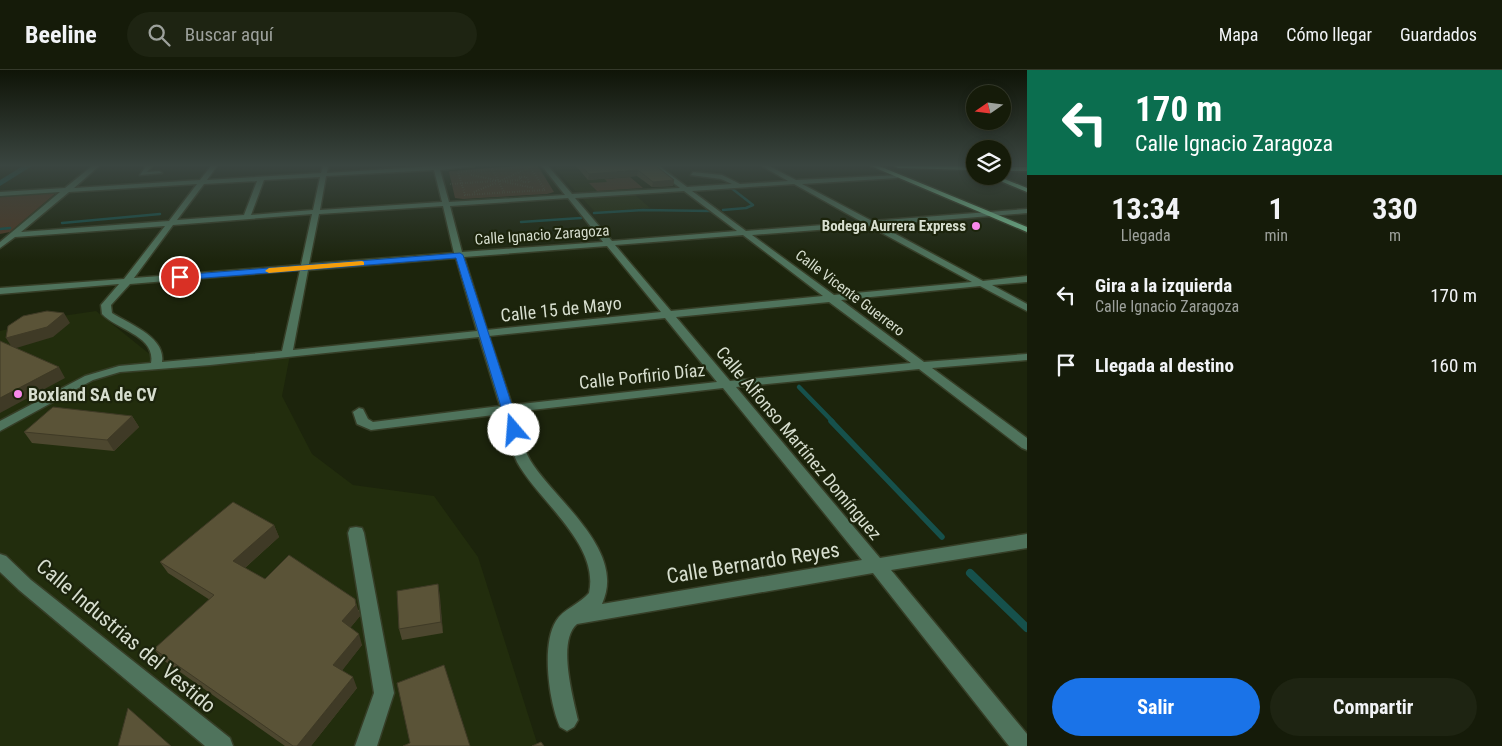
<!DOCTYPE html>
<html lang="es">
<meta charset="utf-8">
<style>
body{margin:0;font-family:"Roboto Condensed",sans-serif;background:#1e2412;color:#f1f3f6;height:100vh;display:flex;flex-direction:column;font-size:19px;white-space:nowrap}
*{box-sizing:border-box;margin:0}
p{font-size:16px;color:#9da19c}
.icon{flex:none;width:28px;height:28px;fill:none;stroke:currentColor;stroke-width:2;stroke-linecap:round;stroke-linejoin:round}
.map{position:relative;flex:1;overflow:hidden}
.drawer{display:flex;flex-direction:column;background:#151b09;width:475px}
.drawer>*{flex:none}
.banner{background:#0b6e4f;color:#fff;overflow:hidden}
.needle{width:32px;rotate:256deg}
.fabs{position:absolute;left:966px;top:15px;display:grid;gap:10px}
.fabs a{display:grid;place-items:center;width:45px;height:45px;border-radius:50%;background:#151b09;box-shadow:0 2px 8px #0003,0 0 0 1px #34392a;font-size:25px}
.pin{position:absolute;display:grid;place-items:center;width:42px;height:42px;color:#fff;margin:-21px;border:2px solid #fff;border-radius:50%;box-shadow:0 1px 5px #0007}
.me{position:absolute;width:55px;margin:-28px;rotate:342deg;stroke-linejoin:round;filter:drop-shadow(0 0 4px #0008)}
.turn{display:flex;align-items:center;gap:18px;height:105px;padding:0 25px;font-size:22px}
.turn .icon{width:65px;height:65px;stroke-width:2.5}
.turn b{display:block;font-size:35px;line-height:42px}
.eta{display:flex;justify-content:space-evenly;align-items:center;height:85px;text-align:center}
.eta b{font-size:30px;font-weight:700;line-height:35px}
.primary-button{display:flex;gap:10px;margin-top:auto;padding:10px 25px}
.primary-button a{flex:1;height:58px;border-radius:30px;background:#1a73e8;color:#fff;font-size:20px;font-weight:700;line-height:58px;text-align:center}
.primary-button a+a{background:#1e2412;color:#f1f3f6}
ul{padding:0;list-style:none}
li{display:flex;align-items:center;gap:15px;height:70px;padding:0 25px}
li div{flex:1}
li b{display:block;font-size:19px}
li em{font-style:normal}
header{display:flex;align-items:center;gap:30px;box-sizing:border-box;height:70px;padding:0 25px;background:#151b09;border-bottom:1px solid #34392a}
header strong{font-size:24px}
nav{display:flex;gap:28px;margin-inline-start:auto;font-size:18px}
.search{width:350px;height:45px;background:#1e2412;display:flex;align-items:center;gap:12px;box-sizing:border-box;padding:0 18px;border-radius:28px;color:#9da19c;font-size:19px}
main{display:flex;flex:1;min-height:0}
.map>svg:first-child{display:block}
</style>
<header>
<strong>Beeline</strong>
<div class="search"><svg class="icon" aria-label="search" viewBox="0 0 24 24"><circle cx="10" cy="10" r="6"/><path d="M15 15l6 6"/></svg>Buscar aquí</div>
<nav><a>Mapa</a><a>Cómo llegar</a><a>Guardados</a></nav>
</header>
<main>
<div class="map">
<svg width="1027" height="676" viewBox="0 0 1027 676">
<rect width="100%" height="100%" fill="#1c240c"/>
<path fill="#222d0d" d="M554 96H648L629 106 643 118 579 122 575 121Z
M633 123 650 138 595 142 581 127 613 126H616L615 124Z
M96 241 152 286 148 301 290 285 282 326 312 384 353 415 434 426 478 487 538 676H0V261L62 246Z"/>
<path fill="#4e3926" d="M516 96H538L554 122 547 124 463 129 455 128 449 102 450 101Z
M630 107 643 118 597 121 589 113 607 112 605 109Z
M56 123 10 162 0 164V127Z"/>
<g fill="none" stroke-linecap="round" stroke-linejoin="round">
<path stroke="#16514c" stroke-width="2.5" d="M723 140 746 138 753 135 730 117
M594 143 643 140 710 141
M521 152 581 148
M62 153 160 144
M0 159 10 158"/>
<path stroke="#16514c" stroke-width="4.5" d="M799 317 833 352"/>
<path stroke="#16514c" stroke-width="5.5" d="M831 351 942 467"/>
<path stroke="#16514c" stroke-width="8" d="M970 503 1027 558"/>
<path fill="#16514c" fill-rule="evenodd" d="M23 96H32L0 116V110Z"/>
<defs>
<path id="minor" d="M92 96H99L74 118 200 110 211 96H217L207 110 321 103 323 96 328 97 327 103 433 96H475L440 100 449 132 565 125 542 96H548L572 124 680 118 652 96H659L687 117 732 114 721 109 691 105 693 102 722 105 740 114 788 111 762 96H769L796 110 899 105 897 108 802 114 872 151 1027 139V143L879 155 983 211 1027 206V212L992 215 1027 234V241L980 216 841 230 924 292 1027 284V290L932 298 1027 368V380L1022 378 919 299 736 317 880 488 1027 464V478L891 500 1027 664V676H1009L873 503 577 554C557 571 573 627 578 650L574 657 567 661 560 657C549 632 541 575 556 551 563 539 580 534 589 523 600 474 538 431 517 392 510 378 507 359 502 344L371 360 357 354 353 342 359 338 363 339 368 349 373 352 500 336 479 267 210 295 120 302 93 310 0 361V351L85 306 119 296 151 293C156 266 117 260 102 244L101 235 119 214 0 224V218L124 209 165 156 15 167 0 178V172L60 122 0 126V122L65 118ZM434 100 442 132 320 140 326 106ZM320 107 313 140 251 145 264 110ZM257 111 244 145 177 150 204 114ZM197 114 169 151 21 162 69 122ZM794 114 862 152 746 161 692 121ZM684 121 737 161 612 171 575 128ZM568 128 603 172 462 182 450 136ZM443 136 454 183 309 194 319 144ZM312 144 301 195 134 208 173 155ZM869 156 972 212 834 225 752 165ZM743 165 823 226 671 241 615 175ZM607 176 661 242 487 260 464 187ZM456 188 477 261 293 280 308 200ZM300 200 282 281 162 292C166 267 129 254 112 243L111 235 130 214ZM829 232 911 293 730 311 676 247ZM665 248 717 312 512 335 489 266ZM723 318 862 490 602 534C627 480 554 430 530 390 522 376 519 357 514 342Z
M146 96H152L147 102 159 101 162 103 140 105Z
M356 457 362 458 364 463 394 623 377 676H355L374 623 348 463 350 458Z
M0 484 6 486 31 510 230 668 233 676H205L19 520 0 502Z"/>
<path id="major" d="M871 96H879L1027 157V162Z
M895 96H975V100L898 98Z
M1002 97H1027V101H1002Z
M988 106H997L1027 118V122Z"/>
</defs>
<use href="#minor" stroke="#363e27" stroke-width="3"/>
<use href="#major" stroke="#363e27" stroke-width="3"/>
<path stroke="#5c644f" stroke-width="2" stroke-dasharray="0.5 2" stroke-linecap="butt" d="M491 96 504 122
M530 97 545 120 465 125 458 102Z
M471 105 534 118
M519 107H526L530 112H522Z
M502 110 528 98
M505 111 520 110
M450 114 496 111
M474 122 496 113"/>
<use href="#minor" fill="#4f735c" fill-rule="evenodd"/>
<use href="#major" fill="#7ac698" fill-rule="evenodd"/>
</g>
<path fill="#4d472f" d="M576 96H656L674 110 673 116 652 117 637 106 588 110Z
M132 346 139 357 114 381 32 373 24 362Z
M274 455 279 467 245 498 265 509 359 540 360 546 350 558 362 575 342 600 357 618 311 676H285L163 590 154 579 210 530 168 503 160 492Z
M438 514 443 563 402 570 399 559Z"/>
<path fill="#3f3a26" d="M638 100 637 106 588 110 589 104Z
M674 110 673 116 652 117 653 112Z
M64 243 70 253 53 267 13 279 6 268Z
M59 297 65 308 0 343V328Z
M132 346 139 357 114 381 107 370Z
M274 455 279 467 239 503 233 491Z
M438 514 440 526 443 563 441 552Z
M355 529 360 546 346 563 342 551Z
M359 564 362 575 338 606 333 595Z
M353 607 357 618 311 676H297Z"/>
<path fill="#5a5337" stroke="#3f3a26" d="M581 96H656L674 110 653 112 638 100 589 104Z
M47 241 64 243 47 257 6 268 8 256 23 246Z
M0 271 59 297 0 328Z
M53 337 132 346 107 370 24 362Z
M233 432 274 455 233 491 265 509 289 485 355 529 356 535 342 551 359 564 333 595 353 607 297 676H293L154 579 214 525 160 492Z
M438 514 441 552 399 559 397 521Z
M444 595 470 676H403L410 673 397 613Z
M128 638 171 676H118Z
M541 672 544 676H532Z"/>
<linearGradient id="sky" x2="0" y2="1"><stop stop-color="#0f1407"/><stop offset="0.5" stop-color="#3a4540"/><stop offset="1" stop-color="#3a4540" stop-opacity="0"/></linearGradient>
<rect width="1027" height="191" fill="url(#sky)"/>
<path fill="#1a73e8" stroke="#114b97" d="M460 183 463 185 520 360 518 363H509L508 360 456 188 180 210 176 207 180 205Z"/>
<path fill="#f59e0b" d="M362 191 364 192V195L269 203 265 201 269 198Z"/>
<g fill="#f888ea" stroke="#1c240c" stroke-width="2">
<circle cx="976" cy="156" r="5"/>
<circle cx="18" cy="324" r="5"/>
</g>
<g text-anchor="middle" dominant-baseline="central" stroke-width="4.5" stroke-linejoin="round" paint-order="stroke">
<g font-size="15" font-weight="bold" fill="#d7decf" stroke="#1c240c" text-anchor="end">
<text x="966" y="156">Bodega Aurrera Express</text>
</g>
<g font-size="15" fill="#d7decf" stroke="#1c240c">
<text transform="translate(542 165) rotate(-4)">Calle Ignacio Zaragoza</text>
<text transform="translate(850 223) rotate(37)">Calle Vicente Guerrero</text>
</g>
<g font-size="18" fill="#d7decf" stroke="#1c240c">
<text transform="translate(561 239) rotate(-6)">Calle 15 de Mayo</text>
<text transform="translate(642 306) rotate(-6)">Calle Porfirio Díaz</text>
<text transform="translate(799 373) rotate(50)">Calle Alfonso Martínez Domínguez</text>
</g>
<g font-size="18" font-weight="bold" fill="#d7decf" stroke="#1c240c" text-anchor="start">
<text x="28" y="324">Boxland SA de CV</text>
</g>
<g font-size="21" fill="#d7decf" stroke="#1c240c">
<text transform="translate(753 493) rotate(-9)">Calle Bernardo Reyes</text>
<text transform="translate(126 566) rotate(40)">Calle Industrias del Vestido</text>
</g>
</g>
</svg>
<div class="fabs">
<a><svg class="needle" viewBox="-14 -14 28 28"><path d="M0-13l5 13h-10z" fill="#e53935"/><path d="M0 13l5-13h-10z" fill="#9da19c"/></svg></a>
<a><svg class="icon" aria-label="layers" viewBox="0 0 24 24"><path d="M12 4l9 5-9 5-9-5zM3 14l9 5 9-5"/></svg></a>
</div>
<div class="pin" style="left:180px;top:207px;background:#d93025"><svg class="icon" aria-label="arrive" viewBox="0 0 24 24"><path d="M6 21V4h12l-3 4 3 4H6"/></svg></div>
<svg class="me" style="left:514px;top:360px" viewBox="-20 -20 40 40"><circle r="19" fill="#fff"/><path d="M0-13L10 11 0 6-10 11z" fill="#1a73e8"/></svg>
</div>
<section class="drawer">
<div class="banner">
<div class="turn"><svg class="icon" aria-label="left" viewBox="0 0 24 24"><path d="M17 20v-9H6M10 6l-5 5 5 5"/></svg><div><b>170 m</b>Calle Ignacio Zaragoza</div></div>
</div>
<div class="eta">
<div><b>13:34</b><p>Llegada</p></div>
<div><b>1</b><p>min</p></div>
<div><b>330</b><p>m</p></div>
</div>
<ul>
<li><svg class="icon" aria-label="left" viewBox="0 0 24 24"><path d="M17 20v-9H6M10 6l-5 5 5 5"/></svg><div><b>Gira a la izquierda</b><p>Calle Ignacio Zaragoza</p></div><em>170 m</em></li>
<li><svg class="icon" aria-label="arrive" viewBox="0 0 24 24"><path d="M6 21V4h12l-3 4 3 4H6"/></svg><div><b>Llegada al destino</b></div><em>160 m</em></li>
</ul>
<div class="primary-button"><a>Salir</a><a>Compartir</a></div>
</section>
</main>
